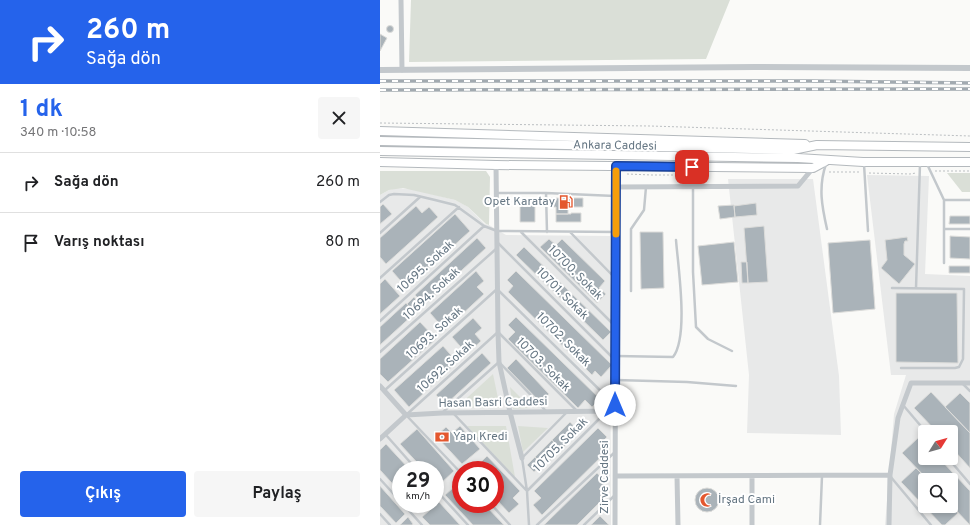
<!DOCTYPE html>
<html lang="tr">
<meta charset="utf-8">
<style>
body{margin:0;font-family:Overpass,sans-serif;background:#f6f6f6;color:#202124;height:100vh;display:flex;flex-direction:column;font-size:15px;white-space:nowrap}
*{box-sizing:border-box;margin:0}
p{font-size:13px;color:#757577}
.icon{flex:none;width:22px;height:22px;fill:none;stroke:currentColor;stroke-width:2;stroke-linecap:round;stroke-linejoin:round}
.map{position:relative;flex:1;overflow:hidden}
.details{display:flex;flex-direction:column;background:#fff;width:380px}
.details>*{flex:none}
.top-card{background:#2563eb;color:#fff;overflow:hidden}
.needle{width:26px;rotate:53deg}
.buttons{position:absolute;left:538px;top:425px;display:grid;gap:8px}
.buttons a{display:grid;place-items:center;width:40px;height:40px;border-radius:4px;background:#fff;box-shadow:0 2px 6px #0003;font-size:20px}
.speed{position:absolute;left:12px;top:461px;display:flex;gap:8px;font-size:20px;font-weight:700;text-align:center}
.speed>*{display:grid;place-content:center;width:52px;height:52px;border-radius:50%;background:#fff;box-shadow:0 2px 6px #0003;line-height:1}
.speed small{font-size:10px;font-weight:400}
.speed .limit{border:6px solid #d22;background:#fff;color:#111}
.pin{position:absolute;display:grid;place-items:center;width:34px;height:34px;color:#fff;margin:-17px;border-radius:8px;box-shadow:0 2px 6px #0006}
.me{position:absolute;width:44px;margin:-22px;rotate:0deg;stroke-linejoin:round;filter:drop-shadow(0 0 3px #0008)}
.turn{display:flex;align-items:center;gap:14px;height:84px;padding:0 20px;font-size:18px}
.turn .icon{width:52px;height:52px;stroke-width:2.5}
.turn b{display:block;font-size:28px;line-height:34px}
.round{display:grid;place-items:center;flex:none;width:42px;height:42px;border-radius:4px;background:#f6f6f6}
.summary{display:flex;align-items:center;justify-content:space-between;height:68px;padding:0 20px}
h1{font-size:24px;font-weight:700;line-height:30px;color:#2563eb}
.cta{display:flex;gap:8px;margin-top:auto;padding:8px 20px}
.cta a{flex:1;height:46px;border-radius:4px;background:#2563eb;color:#fff;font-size:16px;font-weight:700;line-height:46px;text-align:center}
.cta a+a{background:#f6f6f6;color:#202124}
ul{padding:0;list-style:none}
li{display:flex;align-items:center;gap:12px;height:60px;padding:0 20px;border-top:1px solid #e0e0e0}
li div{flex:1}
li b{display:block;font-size:15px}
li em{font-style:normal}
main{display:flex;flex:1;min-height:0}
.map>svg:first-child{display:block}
</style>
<main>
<section class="details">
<div class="top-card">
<div class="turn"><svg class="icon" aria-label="right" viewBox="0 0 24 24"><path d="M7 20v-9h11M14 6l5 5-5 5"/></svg><div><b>260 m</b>Sağa dön</div></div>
</div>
<div class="summary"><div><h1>1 dk</h1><p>340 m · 10:58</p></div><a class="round"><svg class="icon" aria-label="close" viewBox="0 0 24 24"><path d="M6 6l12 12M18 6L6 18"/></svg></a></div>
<ul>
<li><svg class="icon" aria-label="right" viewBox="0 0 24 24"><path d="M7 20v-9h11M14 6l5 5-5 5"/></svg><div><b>Sağa dön</b></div><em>260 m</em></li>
<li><svg class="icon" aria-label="arrive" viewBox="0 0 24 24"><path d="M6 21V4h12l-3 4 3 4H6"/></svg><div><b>Varış noktası</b></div><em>80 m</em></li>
</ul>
<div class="cta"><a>Çıkış</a><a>Paylaş</a></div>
</section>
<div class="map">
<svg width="590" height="525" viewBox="0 0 590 525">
<rect width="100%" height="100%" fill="#fafaf8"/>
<path fill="#e8e9e9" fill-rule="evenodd" d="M487 175 549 176 545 274 590 276V525H505L514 414 526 375H511ZM545 432H571V458H545ZM545 480H571V506H545Z
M348 179H433L459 376 461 435 367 433 369 375Z
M16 188 32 189 75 200 83 204 88 207 105 224 109 225 126 235 230 236 231 525H0V195L9 190ZM21 470H55V504H21ZM81 470H115V504H81Z"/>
<path fill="#dadfd7" d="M31 0H350L326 59 29 62Z
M0 171H106L110 177 109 225 106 224 88 207 75 200 23 188 9 190 0 195Z
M567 173H590V192H582Z
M113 374 120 408 77 407Z
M130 387 151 408 133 409Z
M87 426H126L135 477Z
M138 426 168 428 143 452Z"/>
<path fill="#aab3b9" stroke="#dcdcda" d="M6.5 29a3.5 3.5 0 1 1 7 0a3.5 3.5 0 1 1-7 0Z
M0 34 7 38 0 51Z
M170 198H203V207H188V214H176V207H170Z
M376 203 377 215 355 217 354 206Z
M3 204 12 214 0 224V207Z
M140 204H155V222H140Z
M354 205 355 217 340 219 338 206Z
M36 206 42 213 49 207 58 217 6 264 0 257V238Z
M191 213H201V222H176V214H191Z
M75 214 90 231 27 288 12 271Z
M570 216H590V224H569Z
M384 226 388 282 368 283 364 228Z
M260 232H283L284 288 261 289Z
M570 236 590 237V259L570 258Z
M527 237 528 241H525L524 244V255L535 264 519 284 501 268 507 260 505 240Z
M97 238 106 248 44 305 35 295Z
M169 239 176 245 182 239 225 281 219 288 226 294 217 303 160 247Z
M490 240 495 309 453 313 448 243Z
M354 242 358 282 322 285 318 246Z
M144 247 231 332 223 340 136 255Z
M361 262H367L368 283H362Z
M569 266H590V273H569Z
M96 271 104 281 97 287 104 294 65 330 50 313Z
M136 271 232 365 221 377 215 371 212 375 128 292 133 286 127 280Z
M5 279 20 296 0 314V284Z
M516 293H577L578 363 516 362Z
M34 297 40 305 33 311 27 304Z
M26 303 35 313 0 345V327Z
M136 317 220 399 212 407 205 400 198 408 128 339 135 332 128 325Z
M93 318 102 328 95 334 101 341 87 354 72 337Z
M40 322 56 339 8 382 0 374V359Z
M63 346 77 362 29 407 14 390Z
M102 353 111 363 65 405 56 395Z
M136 359 169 394 160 402 127 368Z
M551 392 590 433V468L571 447V432H557L534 408Z
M580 393 590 403V433L565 407Z
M190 422 199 432 181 450 172 440Z
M80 426 100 449 82 464 56 436 66 427 72 433Z
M218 428 227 437 220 444 227 451 162 515 153 505 161 498 154 491Z
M37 429 74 471 58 486 55 483V470H44L20 444Z
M539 437 545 443V458H559L590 491V525L571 505V480H548L522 453Z
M172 440 181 450 164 467 155 457Z
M6 444 30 470H21V493L0 470V450Z
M107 456 140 491 133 498 139 504 129 513 115 498V470H93Z
M155 457 162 465 154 472 147 465Z
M536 468 548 480H545V506H571V505L578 513 565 525H562L521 482Z
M217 473 226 483 219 489 226 496 197 525H164Z
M81 481V504H104L124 525H93L65 495Z
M0 486 25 514 16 523 0 506Z
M315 500a12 12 0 1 1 24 0a12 12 0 1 1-24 0Z
M59 502 80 525H50L42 517Z
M220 516 229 525H211Z
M28 517 33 524 32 525H20Z"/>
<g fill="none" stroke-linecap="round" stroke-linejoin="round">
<defs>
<path id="trunk" d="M0 131 425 144
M0 141 413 150 437 145 590 147
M0 151 418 158 483 162H590
M0 162 116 165 433 168 446 161"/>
</defs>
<use href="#trunk" stroke="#b4b9bd" stroke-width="10"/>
<path stroke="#bbbfc2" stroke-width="1" stroke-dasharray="2 2" stroke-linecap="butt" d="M0 123 270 126 590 136
M555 171H590
M449 172H480
M489 173 530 174 536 173
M247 174 272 175H318"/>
<path stroke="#c3c8cc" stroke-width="2.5" d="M446 164C438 187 442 207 447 229
M484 164 488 231
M547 164 564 200H590
M313 187V272L316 327 328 339 352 351
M117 193H166
M0 202 9 195 14 194 34 195 55 200 75 205 104 226 117 231 236 232
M564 229H590
M141 232 235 326
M167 232 166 193 235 196
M190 232 236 279
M0 233 40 197
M118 243 235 360
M564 263V200
M0 278 79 207
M512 288 584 289 583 359 579 367 575 368H521
M536 288 540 164
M251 291V229L264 210 266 187
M0 321 104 226
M0 352 116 249
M236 356 293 357C309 337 298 266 296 240
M236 380 307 382 356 386
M583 384 590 391
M5 390 117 289 235 405
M523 405 546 432
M64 411 119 362 166 411
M73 413 147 491 226 412
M6 435 37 470
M568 458 590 484
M81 473 26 415 118 332 196 410
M510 476 551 525
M0 479 21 502
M55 489 88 525
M23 504 42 525
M111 504 130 525
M0 514 10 525
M149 525 147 491 142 458 187 412
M157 525 235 452
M204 525 235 495
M440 525 442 476"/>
<path stroke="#c3c8cc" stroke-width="5" d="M21 0 22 70
M116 165 118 332 119 362 130 412 142 458
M236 187 418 186 433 168
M0 386 26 415
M0 439 26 415 62 413 235 411
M235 476 510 475
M297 476 298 525
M235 525 236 166
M372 525V476
M509 525 510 475 518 418 531 383H590"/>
<path stroke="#c3c8cc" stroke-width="6" d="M0 70 375 67 590 68"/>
<use href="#trunk" stroke="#fff" stroke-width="8"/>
<defs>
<path id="rail" d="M0 81H430L590 83
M0 90 590 89"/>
</defs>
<use href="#rail" stroke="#a2aab0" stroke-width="3.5"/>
<use href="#rail" stroke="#fff" stroke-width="2" stroke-dasharray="6" stroke-linecap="butt"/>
</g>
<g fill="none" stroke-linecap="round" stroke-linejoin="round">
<defs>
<path id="route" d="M235 405 236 166 312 167"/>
</defs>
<use href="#route" stroke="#184099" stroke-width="10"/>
<use href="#route" stroke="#2563eb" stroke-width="7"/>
<path stroke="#f59e0b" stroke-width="7" d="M236 234V171"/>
</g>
<defs>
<symbol id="fuel-bare" viewBox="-9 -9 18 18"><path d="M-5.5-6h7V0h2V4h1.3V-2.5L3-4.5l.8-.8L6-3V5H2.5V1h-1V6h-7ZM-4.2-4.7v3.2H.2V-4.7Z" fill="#e4572e" stroke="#fff" stroke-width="2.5" paint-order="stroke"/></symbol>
<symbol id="bank-bare" viewBox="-9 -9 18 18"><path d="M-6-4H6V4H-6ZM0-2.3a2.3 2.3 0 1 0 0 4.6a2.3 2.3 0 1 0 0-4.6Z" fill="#e4572e" stroke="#fff" stroke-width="2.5" paint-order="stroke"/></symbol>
<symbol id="mosque-bare" viewBox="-9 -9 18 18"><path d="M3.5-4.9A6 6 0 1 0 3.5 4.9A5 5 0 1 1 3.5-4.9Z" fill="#e4572e" stroke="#fff" stroke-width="2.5" paint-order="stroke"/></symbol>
</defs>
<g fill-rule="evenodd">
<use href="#fuel-bare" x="176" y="192" width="20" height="20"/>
<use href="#bank-bare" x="52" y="427" width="20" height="20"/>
<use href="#mosque-bare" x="317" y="490" width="20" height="20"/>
</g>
<g text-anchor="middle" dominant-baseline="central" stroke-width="4" stroke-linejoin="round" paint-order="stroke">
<g font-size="12" fill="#657683" stroke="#fff">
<text transform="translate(235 146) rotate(1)">Ankara Caddesi</text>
<text transform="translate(46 267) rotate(-42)">10695. Sokak</text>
<text transform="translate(195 273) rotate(45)">10700. Sokak</text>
<text transform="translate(52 294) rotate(-42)">10694. Sokak</text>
<text transform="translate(182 294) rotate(45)">10701. Sokak</text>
<text transform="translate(55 333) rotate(-42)">10693. Sokak</text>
<text transform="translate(183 340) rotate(45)">10702. Sokak</text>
<text transform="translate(163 365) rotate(45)">10703. Sokak</text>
<text transform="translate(66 367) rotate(-42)">10692. Sokak</text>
<text transform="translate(113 403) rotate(-1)">Hasan Basri Caddesi</text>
<text transform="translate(181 445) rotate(-45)">10705. Sokak</text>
<text transform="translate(225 477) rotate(-90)">Zirve Caddesi</text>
</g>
<g font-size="12" fill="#657683" stroke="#fff" text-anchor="start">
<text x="175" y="202" text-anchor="end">Opet Karatay</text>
<text x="73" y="437">Yapı Kredi</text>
<text x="338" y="500">İrşad Cami</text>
</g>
</g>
</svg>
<div class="buttons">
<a><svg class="needle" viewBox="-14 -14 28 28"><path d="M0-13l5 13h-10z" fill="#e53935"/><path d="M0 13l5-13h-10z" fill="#757577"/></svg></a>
<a><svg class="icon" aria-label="search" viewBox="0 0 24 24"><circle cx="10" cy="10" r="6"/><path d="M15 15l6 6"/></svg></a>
</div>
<div class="speed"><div>29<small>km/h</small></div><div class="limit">30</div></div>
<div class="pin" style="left:312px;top:167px;background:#d93025"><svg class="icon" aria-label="arrive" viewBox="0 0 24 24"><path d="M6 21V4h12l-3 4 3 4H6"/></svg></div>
<svg class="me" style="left:235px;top:405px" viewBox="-20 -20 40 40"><circle r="19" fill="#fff"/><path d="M0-13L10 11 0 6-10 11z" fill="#2563eb"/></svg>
</div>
</main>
